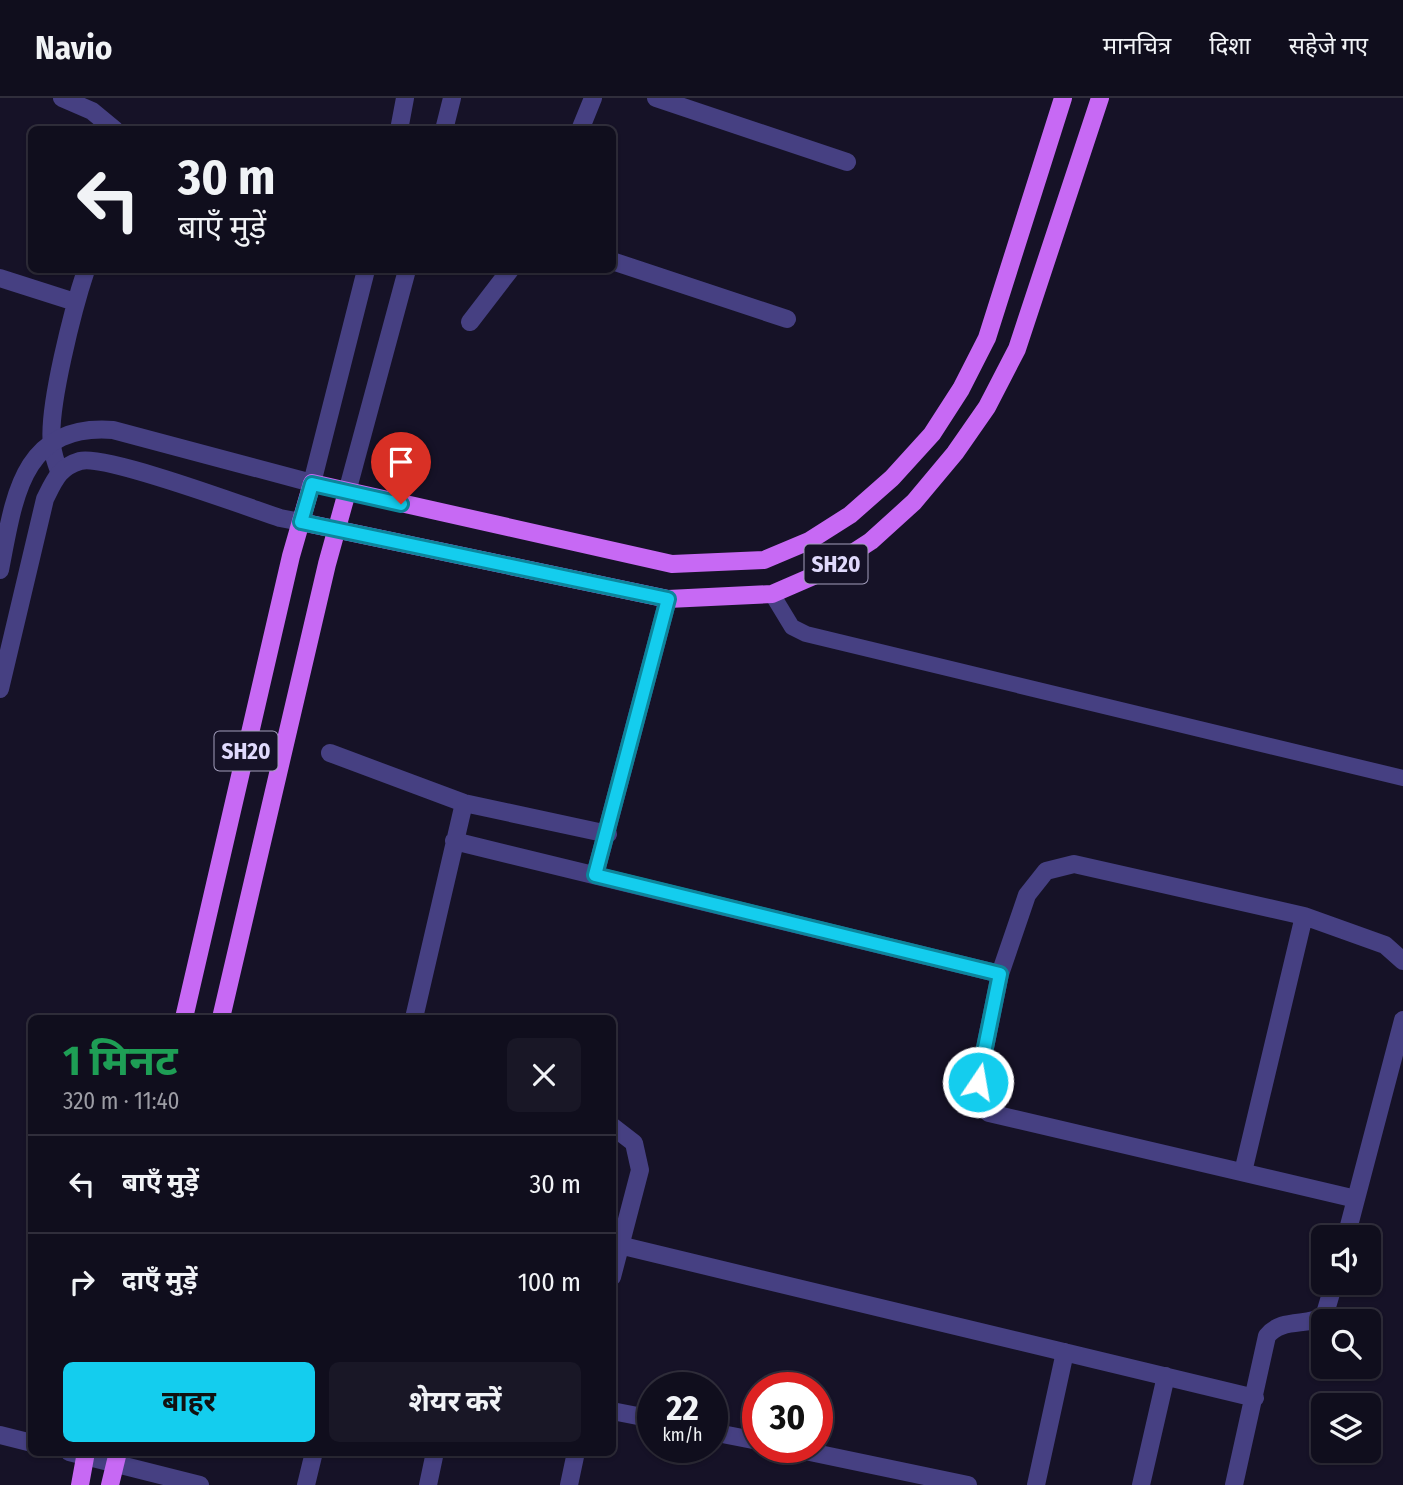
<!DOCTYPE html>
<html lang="hi">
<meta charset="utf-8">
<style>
body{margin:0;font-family:"Fira Sans Condensed","Noto Sans Devanagari",sans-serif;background:#191726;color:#f1f3f6;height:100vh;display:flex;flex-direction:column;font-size:26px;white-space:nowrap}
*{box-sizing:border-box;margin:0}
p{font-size:23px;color:#9c9ca4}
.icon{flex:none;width:38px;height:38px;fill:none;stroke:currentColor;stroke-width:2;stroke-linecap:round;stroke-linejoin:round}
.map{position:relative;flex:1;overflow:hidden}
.details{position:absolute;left:28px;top:917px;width:588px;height:441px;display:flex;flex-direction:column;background:#100e1d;border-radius:10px;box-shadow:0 2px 5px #0004,0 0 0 2px #302e3b}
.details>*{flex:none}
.hud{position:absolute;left:28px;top:28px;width:588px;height:147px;border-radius:10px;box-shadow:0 2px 5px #0004,0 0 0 2px #302e3b;background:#100e1d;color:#f1f3f6;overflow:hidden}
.controls{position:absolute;left:1311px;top:1127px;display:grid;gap:14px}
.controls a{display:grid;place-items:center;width:70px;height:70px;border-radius:10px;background:#100e1d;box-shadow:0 2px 5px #0004,0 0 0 2px #302e3b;font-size:35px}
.speed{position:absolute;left:637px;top:1274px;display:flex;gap:14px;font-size:35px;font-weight:700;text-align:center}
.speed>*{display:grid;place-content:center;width:91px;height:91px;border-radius:50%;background:#100e1d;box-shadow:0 2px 5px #0004,0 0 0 2px #302e3b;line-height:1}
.speed small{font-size:18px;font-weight:400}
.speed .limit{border:10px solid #d22;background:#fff;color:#111}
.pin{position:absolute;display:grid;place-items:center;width:60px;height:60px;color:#fff;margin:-72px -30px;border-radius:50% 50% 50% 0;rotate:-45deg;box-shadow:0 0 7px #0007}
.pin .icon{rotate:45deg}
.me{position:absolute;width:77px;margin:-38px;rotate:12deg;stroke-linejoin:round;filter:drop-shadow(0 0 5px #0008)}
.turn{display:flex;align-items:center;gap:24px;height:147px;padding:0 35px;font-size:32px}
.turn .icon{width:91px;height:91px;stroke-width:2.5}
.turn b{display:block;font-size:49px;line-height:60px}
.round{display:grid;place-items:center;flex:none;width:74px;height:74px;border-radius:10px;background:#191726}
.summary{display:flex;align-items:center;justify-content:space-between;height:119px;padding:0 35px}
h1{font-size:42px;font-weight:700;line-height:52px;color:#1e9e55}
.cta{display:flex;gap:14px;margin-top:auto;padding:14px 35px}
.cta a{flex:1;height:80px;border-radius:10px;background:#14cdee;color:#111;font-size:28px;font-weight:700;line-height:80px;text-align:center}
.cta a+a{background:#191726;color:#f1f3f6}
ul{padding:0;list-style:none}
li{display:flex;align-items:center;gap:21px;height:98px;padding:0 35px;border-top:2px solid #302e3b}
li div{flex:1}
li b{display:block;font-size:26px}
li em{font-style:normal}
header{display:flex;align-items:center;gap:42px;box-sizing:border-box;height:98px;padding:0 35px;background:#100e1d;border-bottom:2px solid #302e3b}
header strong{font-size:33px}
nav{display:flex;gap:38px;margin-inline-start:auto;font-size:24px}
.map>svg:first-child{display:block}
</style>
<header>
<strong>Navio</strong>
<nav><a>मानचित्र</a><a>दिशा</a><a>सहेजे गए</a></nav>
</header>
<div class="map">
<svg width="1403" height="1387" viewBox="0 0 1403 1387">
<rect width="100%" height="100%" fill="#161227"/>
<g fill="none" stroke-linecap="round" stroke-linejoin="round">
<path stroke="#464082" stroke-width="16" d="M772 496 792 529 806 536 1403 680"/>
<path stroke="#464082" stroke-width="18" d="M62 0 92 13 115 32
M656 0 847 64
M580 32 593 0
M612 163 787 221
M0 180 75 204
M470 224 510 172
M59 373C56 365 53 356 52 347 47 311 74 208 86 172
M330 655 464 705 608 736
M454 743 1000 876
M595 777 668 501
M414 920 464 705
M612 1028 634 1045 640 1072 612 1179
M1243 1074 1304 818
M1356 1101 989 1015 978 984 1000 876 1027 797 1046 773 1074 766 1304 818 1385 847 1403 863
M1346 1139 1403 922
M619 1147 1255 1300
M612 1313 653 1321
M712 1334 758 1343
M0 1337 32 1345
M786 1349 968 1387
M69 1354 200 1387
M306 1387 314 1354
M428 1387 435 1354
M569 1387 576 1354
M1036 1387 1065 1254
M1141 1387 1166 1278
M1234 1387 1267 1238C1281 1220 1305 1228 1324 1219L1334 1185"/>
<path stroke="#464082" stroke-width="18" d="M399 32 405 0
M444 32 452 0
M347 394 407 172
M0 472C14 401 21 325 113 332L312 385 366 172
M0 591 45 401C54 383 59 369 80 363 105 356 247 409 280 420L301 424"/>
<path stroke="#c769f4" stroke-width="18" d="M301 424 668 501 772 496 825 473 871 443 914 404 955 355 987 309 1017 251 1100 0
M184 920 291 458 312 385 672 466 764 462 809 443 850 417 892 380 932 336 961 291 987 240 1063 0
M221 920 327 466 347 394"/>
<path stroke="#c769f4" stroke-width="18" d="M80 1387 86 1354
M110 1387 118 1354"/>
</g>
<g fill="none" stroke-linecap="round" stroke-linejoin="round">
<defs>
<path id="route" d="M401 406 312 386 301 424 668 501 595 777 1000 876 978 984"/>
</defs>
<use href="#route" stroke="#0d859b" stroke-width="18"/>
<use href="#route" stroke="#14cdee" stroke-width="12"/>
</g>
<g text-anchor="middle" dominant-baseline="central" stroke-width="5" stroke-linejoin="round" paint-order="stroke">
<g fill="#161227" stroke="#a39ebc" stroke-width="2">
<rect x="804.5" y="446.5" width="63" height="39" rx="5"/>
<rect x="214.5" y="633.5" width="63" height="39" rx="5"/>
</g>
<g font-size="23" font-weight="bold" fill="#e0dafc">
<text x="836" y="466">SH20</text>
<text x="246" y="653">SH20</text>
</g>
</g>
</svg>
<div class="controls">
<a><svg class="icon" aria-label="sound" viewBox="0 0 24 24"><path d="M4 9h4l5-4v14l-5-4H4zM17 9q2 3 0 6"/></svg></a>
<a><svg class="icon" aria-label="search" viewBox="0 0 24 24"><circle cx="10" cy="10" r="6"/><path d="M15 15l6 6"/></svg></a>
<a><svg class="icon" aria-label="layers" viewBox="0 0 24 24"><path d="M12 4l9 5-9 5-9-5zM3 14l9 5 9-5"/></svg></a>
</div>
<div class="speed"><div>22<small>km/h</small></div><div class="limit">30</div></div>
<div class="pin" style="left:401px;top:406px;background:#d93025"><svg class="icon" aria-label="arrive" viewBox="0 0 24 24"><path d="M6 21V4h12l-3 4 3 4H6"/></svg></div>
<svg class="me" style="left:978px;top:984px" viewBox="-20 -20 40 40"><circle r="17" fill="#14cdee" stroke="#fff" stroke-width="3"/><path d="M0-11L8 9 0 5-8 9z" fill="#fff"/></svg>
<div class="hud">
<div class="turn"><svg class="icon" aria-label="left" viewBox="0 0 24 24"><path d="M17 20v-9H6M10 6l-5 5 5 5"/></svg><div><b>30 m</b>बाएँ मुड़ें</div></div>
</div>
<section class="details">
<div class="summary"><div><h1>1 मिनट</h1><p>320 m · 11:40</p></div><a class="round"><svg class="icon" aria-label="close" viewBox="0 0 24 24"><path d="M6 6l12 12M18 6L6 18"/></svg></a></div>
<ul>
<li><svg class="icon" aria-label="left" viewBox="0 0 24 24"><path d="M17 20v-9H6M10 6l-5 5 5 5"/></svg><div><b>बाएँ मुड़ें</b></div><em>30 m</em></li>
<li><svg class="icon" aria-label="right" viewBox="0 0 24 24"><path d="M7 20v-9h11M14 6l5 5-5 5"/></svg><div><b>दाएँ मुड़ें</b></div><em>100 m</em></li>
</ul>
<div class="cta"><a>बाहर</a><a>शेयर करें</a></div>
</section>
</div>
